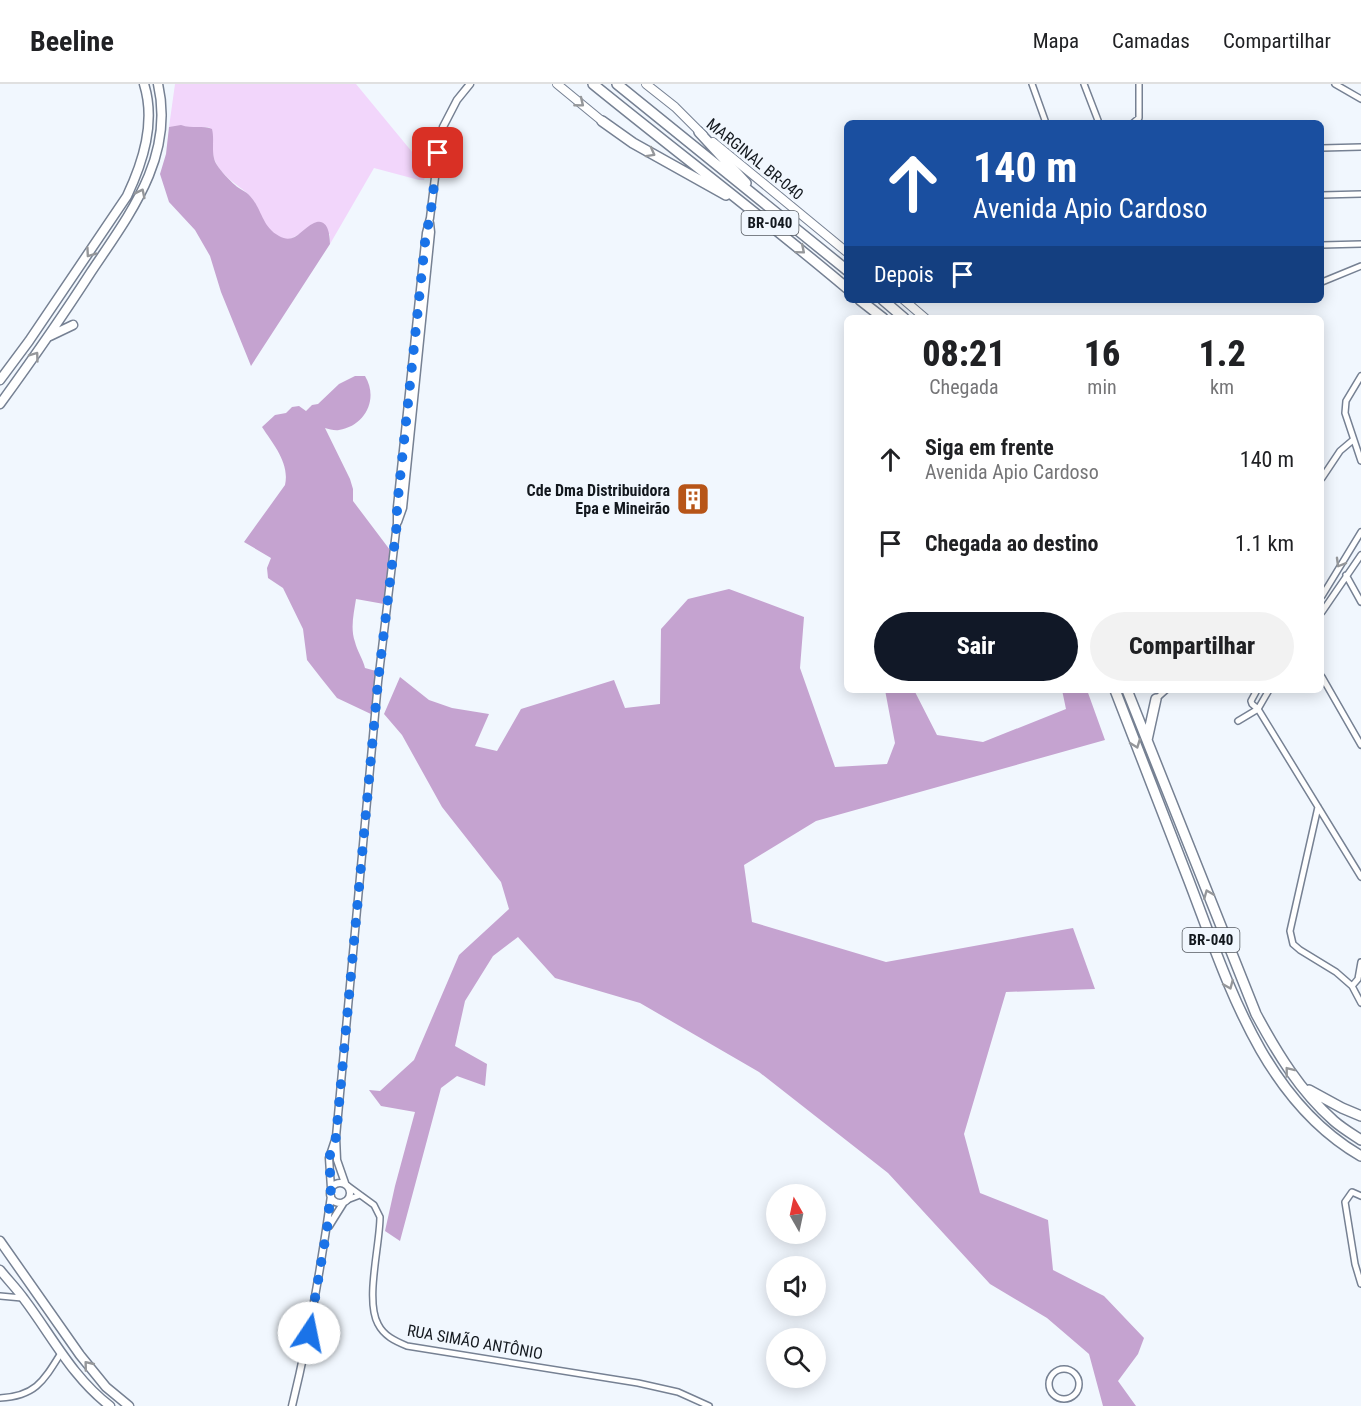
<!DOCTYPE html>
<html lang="pt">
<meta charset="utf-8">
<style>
body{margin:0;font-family:"Roboto Condensed",sans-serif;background:#f2f2f2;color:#202124;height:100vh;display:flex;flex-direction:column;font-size:22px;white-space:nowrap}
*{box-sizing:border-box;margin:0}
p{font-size:20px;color:#757577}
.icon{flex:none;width:33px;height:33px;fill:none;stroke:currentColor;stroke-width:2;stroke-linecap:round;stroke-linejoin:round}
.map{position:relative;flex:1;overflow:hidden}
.side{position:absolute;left:844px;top:231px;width:480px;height:378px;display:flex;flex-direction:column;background:#fff;border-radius:9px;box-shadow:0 3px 15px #0003}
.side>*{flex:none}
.top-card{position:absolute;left:844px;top:36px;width:480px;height:183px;border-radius:9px;box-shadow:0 3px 15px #0003;background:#1a4fa0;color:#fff;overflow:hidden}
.needle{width:39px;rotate:351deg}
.controls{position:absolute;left:766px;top:1100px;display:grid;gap:12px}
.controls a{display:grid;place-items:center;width:60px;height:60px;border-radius:50%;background:#fff;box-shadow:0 3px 15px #0003;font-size:30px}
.pin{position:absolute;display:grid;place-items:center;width:51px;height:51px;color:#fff;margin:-26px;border-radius:12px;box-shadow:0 3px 9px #0006}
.me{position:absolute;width:66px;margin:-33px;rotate:11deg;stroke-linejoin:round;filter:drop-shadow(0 0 4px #0008)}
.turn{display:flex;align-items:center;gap:21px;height:126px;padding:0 30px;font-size:27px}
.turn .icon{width:78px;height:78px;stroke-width:2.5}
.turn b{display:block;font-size:42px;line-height:51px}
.then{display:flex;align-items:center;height:57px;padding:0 30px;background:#0003;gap:12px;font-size:22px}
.eta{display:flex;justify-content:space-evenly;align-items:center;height:102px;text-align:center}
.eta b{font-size:36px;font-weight:800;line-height:42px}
.action{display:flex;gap:12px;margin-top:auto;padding:12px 30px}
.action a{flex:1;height:69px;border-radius:36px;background:#111827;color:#fff;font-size:24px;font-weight:800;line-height:69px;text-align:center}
.action a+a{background:#f2f2f2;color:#202124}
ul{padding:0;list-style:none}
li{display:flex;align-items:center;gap:18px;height:84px;padding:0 30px}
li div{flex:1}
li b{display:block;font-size:22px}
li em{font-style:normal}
header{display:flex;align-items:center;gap:36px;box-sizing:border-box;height:84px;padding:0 30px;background:#fff;border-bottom:2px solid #e0e0e0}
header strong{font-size:28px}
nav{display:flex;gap:33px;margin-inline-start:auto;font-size:21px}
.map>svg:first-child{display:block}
</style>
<header>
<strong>Beeline</strong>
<nav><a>Mapa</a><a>Camadas</a><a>Compartilhar</a></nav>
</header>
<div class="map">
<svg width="1361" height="1322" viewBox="0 0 1361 1322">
<rect width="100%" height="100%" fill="#f1f7fe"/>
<path fill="#f2d6fb" d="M175 0H356L427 86 424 96H419L374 84 330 160V150C322 150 310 147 302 149 296 151 292 156 285 155 262 152 262 123 248 110 237 100 223 93 216 79 209 66 217 59 209 43 195 45 183 41 169 43Z"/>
<path fill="#c5a3d0" d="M181 41C192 45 203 41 212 45 215 57 210 70 217 81 221 87 229 96 235 101 239 105 246 107 250 112 262 125 262 143 279 152 295 161 301 145 314 139 328 133 330 151 330 160L251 282 221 208 210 172 195 146 169 118 160 90 166 70 169 43Z
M355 292H365C379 315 365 342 339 346 335 347 329 345 325 344L350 395 353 405V417L390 466 384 520 356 515C354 529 350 544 355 558 357 567 363 575 365 584L376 587 373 631 337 614 321 594 307 576 303 545 283 504 268 494 267 484 271 474 244 458 285 401C290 379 273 360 262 343L275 331 286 329 292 323 299 322 306 327 312 321 318 320 339 300Z
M729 505 804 533 800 584 835 683 887 680 895 659 885 606H914L937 651 983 658 1066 625 1062 606H1087L1105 656 816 737 744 781 752 838 886 878 1073 844 1095 905 1006 908 964 1050 980 1109 1048 1136 1053 1186 1104 1212 1144 1254 1138 1270 1118 1297 1136 1322H1103L1089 1270 1047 1234 990 1200 888 1089 759 988 640 919 555 894 518 853 493 872 465 917 455 962 487 980 485 1002 457 992 441 1004 400 1157 385 1147 395 1102 415 1028 381 1022 369 1006 380 1007 414 976 459 871 509 825 501 798 442 723 402 651 384 630 400 593 429 616 452 624 489 630 475 662 497 667 521 625 614 596 625 624 660 620 661 545 688 515Z"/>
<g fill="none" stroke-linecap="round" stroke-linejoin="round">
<defs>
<path id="minor" d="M1032 0 1046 39
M1084 0 1099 39
M1335 0 1361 15
M1133 39 1139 34V0
M1322 64 1361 63
M1322 111 1361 110
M1322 161 1361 160
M1322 198 1361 182
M1361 292 1346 317 1345 329 1361 377
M1322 394 1340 367 1353 356
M1346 491 1361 518
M1322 512 1361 448
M1322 528 1361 471
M1322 593 1361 661
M1257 606 1251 617 1252 620 1258 625 1361 793
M1156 615 1166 606
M1238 637 1258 625 1269 606
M1318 723 1290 847 1293 860 1300 866 1336 888 1352 902 1361 919
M1352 902 1358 895 1361 878
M348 1102 374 1121 380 1133C380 1161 365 1216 378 1240 384 1252 395 1257 407 1262L638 1299 678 1308 709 1322
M1361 1112 1352 1108 1345 1118 1355 1180 1361 1200
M347 1116 360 1111
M0 1212 22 1214
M1049 1300a15 15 0 1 1 30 0a15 15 0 1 1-30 0Z
M0 1314C35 1312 43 1298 61 1269"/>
<path id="tertiary" d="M398 438 403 424 431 148 430 139
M330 1109a10 10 0 1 1 20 0a10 10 0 1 1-20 0Z
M345 1099 337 1076 336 1053 378 598 397 439V423L426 149 430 134 438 69 443 43 457 16 470 0
M331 1104 329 1074 335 1056
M329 1142 344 1118
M292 1322C309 1253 321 1183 331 1112"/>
<path id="secondary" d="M557 0 602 37
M646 0 675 23 703 51
M713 58 848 169
M904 216 925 234"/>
<path id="trunk" d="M50 252 73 241
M0 296 29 257 127 112C143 78 156 38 144 0
M0 320C32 276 62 233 91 188 129 131 175 73 158 0
M0 1157 80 1271 106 1303 129 1322
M0 1186C8 1196 17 1205 24 1215 52 1252 72 1293 110 1322"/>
<path id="motorway" d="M593 0C678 69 765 135 848 205
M617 0 848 187
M602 37 633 59 726 111
M699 48 746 99
M860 216 883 234
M883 216 904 234
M1115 606C1140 670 1164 733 1189 797 1227 896 1262 1015 1361 1072
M1127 606 1256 930C1277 969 1300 1007 1334 1037 1342 1044 1352 1050 1361 1056
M1147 656 1156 615
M1309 1006 1342 1024 1361 1032"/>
</defs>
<use href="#minor" stroke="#768193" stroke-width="8"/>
<use href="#tertiary" stroke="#768193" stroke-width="9"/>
<use href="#secondary" stroke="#768193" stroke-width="10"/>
<use href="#trunk" stroke="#768193" stroke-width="11"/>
<use href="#motorway" stroke="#768193" stroke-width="12"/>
<use href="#minor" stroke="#fff" stroke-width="5"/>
<use href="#tertiary" stroke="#fff" stroke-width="6"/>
<use href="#secondary" stroke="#fff" stroke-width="8"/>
<use href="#trunk" stroke="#fff" stroke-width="8"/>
<use href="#motorway" stroke="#fff" stroke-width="9"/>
</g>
<defs><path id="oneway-chevron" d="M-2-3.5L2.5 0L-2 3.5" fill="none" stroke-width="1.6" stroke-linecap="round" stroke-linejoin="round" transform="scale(1.5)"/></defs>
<g stroke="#95979a">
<use href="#oneway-chevron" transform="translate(580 19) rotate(39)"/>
<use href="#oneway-chevron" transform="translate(651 69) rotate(29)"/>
<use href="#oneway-chevron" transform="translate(141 109) rotate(-64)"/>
<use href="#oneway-chevron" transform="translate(801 166) rotate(40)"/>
<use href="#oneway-chevron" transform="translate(90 169) rotate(125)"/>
<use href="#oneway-chevron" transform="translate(35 272) rotate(-54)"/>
<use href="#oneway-chevron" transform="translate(1340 479) rotate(120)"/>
<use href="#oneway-chevron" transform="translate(1136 660) rotate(69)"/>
<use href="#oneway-chevron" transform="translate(1208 810) rotate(-112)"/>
<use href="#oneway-chevron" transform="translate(1229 901) rotate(67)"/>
<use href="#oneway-chevron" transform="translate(1289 987) rotate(-128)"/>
<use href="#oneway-chevron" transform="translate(88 1281) rotate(-129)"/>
</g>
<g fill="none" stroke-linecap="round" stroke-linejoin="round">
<path stroke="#1a73e8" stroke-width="10" stroke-dasharray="0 18" d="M309 1249 327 1145 331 1104 329 1074 336 1053 378 598 397 439V423L426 149 430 134 438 69"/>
</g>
<defs>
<symbol id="building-square" viewBox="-11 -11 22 22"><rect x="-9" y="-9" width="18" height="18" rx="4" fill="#b75518" stroke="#f1f7fe"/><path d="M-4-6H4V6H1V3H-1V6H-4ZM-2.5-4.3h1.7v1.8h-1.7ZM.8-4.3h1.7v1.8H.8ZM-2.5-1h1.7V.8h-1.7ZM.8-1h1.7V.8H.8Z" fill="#fff"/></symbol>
</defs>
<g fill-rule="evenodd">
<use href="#building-square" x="674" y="396" width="38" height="38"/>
</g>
<g text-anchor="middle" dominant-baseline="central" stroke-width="6" stroke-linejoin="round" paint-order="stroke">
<g fill="#f1f7fe" stroke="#565b61" stroke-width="1.5">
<rect x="741.5" y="127" width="57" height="24" rx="4.5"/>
<rect x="1182.5" y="844" width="57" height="24" rx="4.5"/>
</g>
<g font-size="15" font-weight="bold" fill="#13181e">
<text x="770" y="139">BR-040</text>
<text x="1211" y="856">BR-040</text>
</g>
<g font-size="16" fill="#13181e" stroke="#f1f7fe">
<text transform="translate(755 75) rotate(39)">MARGINAL BR-040</text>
<text transform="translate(475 1258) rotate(10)">RUA SIMÃO ANTÔNIO</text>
</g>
<g font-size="16" font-weight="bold" fill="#13181e" stroke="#f1f7fe" text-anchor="end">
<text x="670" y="406">Cde Dma Distribuidora<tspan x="670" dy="18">Epa e Mineirão</tspan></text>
</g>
</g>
</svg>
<div class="controls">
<a><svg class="needle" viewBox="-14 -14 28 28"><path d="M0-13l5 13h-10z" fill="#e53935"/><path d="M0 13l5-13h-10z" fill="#757577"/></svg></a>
<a><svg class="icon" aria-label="sound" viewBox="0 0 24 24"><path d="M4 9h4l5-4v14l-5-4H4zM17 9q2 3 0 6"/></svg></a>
<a><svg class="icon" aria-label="search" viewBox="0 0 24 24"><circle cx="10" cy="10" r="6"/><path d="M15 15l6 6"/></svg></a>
</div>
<div class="pin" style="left:438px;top:69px;background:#d93025"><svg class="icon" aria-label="arrive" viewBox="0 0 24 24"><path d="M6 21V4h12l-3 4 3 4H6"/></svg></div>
<svg class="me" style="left:309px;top:1249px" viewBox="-20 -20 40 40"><circle r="19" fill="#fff"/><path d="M0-13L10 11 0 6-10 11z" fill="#1a73e8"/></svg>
<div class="top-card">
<div class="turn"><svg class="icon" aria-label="ahead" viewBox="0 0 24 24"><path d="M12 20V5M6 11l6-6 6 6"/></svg><div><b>140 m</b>Avenida Apio Cardoso</div></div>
<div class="then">Depois<svg class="icon" aria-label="arrive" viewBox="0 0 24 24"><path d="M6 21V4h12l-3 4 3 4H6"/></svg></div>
</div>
<section class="side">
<div class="eta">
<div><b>08:21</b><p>Chegada</p></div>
<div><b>16</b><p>min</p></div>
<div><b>1.2</b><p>km</p></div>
</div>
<ul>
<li><svg class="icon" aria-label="ahead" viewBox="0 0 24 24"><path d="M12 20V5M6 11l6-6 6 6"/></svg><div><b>Siga em frente</b><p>Avenida Apio Cardoso</p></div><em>140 m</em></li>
<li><svg class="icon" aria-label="arrive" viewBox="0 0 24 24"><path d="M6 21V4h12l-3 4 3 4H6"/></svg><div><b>Chegada ao destino</b></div><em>1.1 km</em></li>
</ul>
<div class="action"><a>Sair</a><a>Compartilhar</a></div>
</section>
</div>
